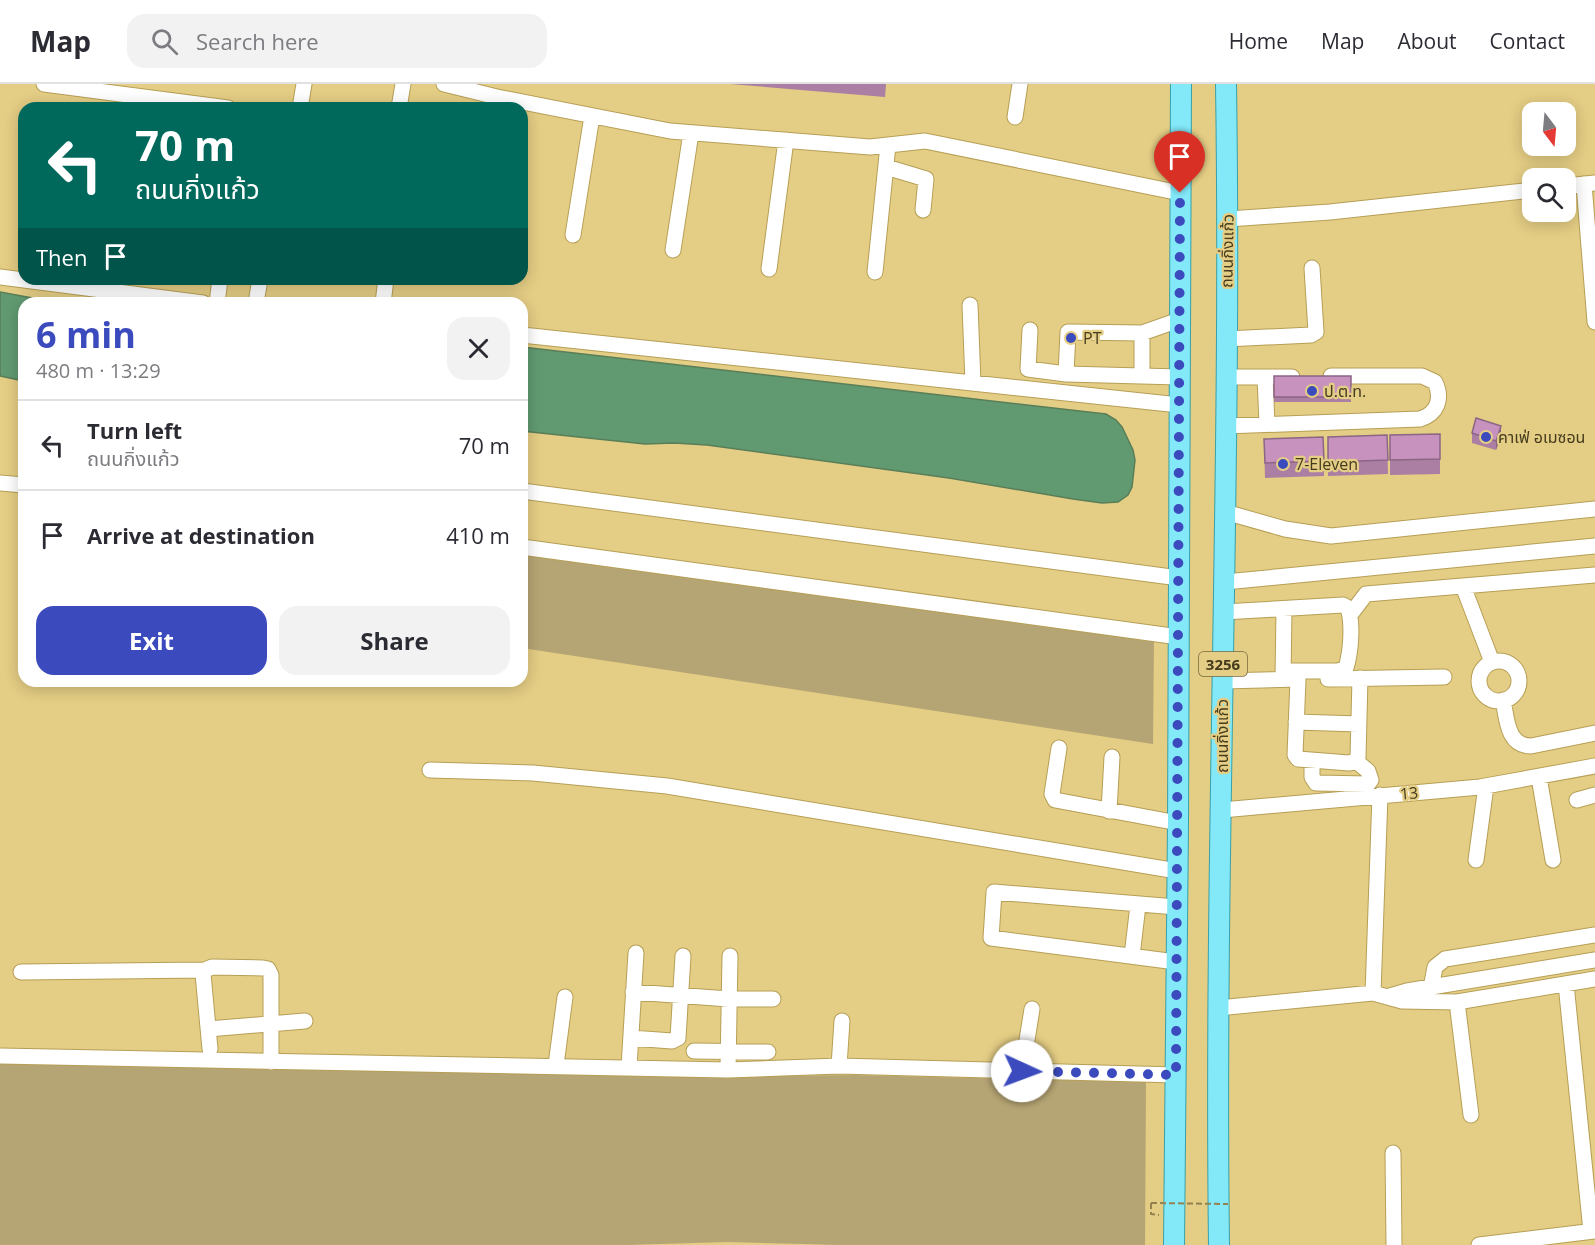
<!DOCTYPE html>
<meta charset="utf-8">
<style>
body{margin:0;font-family:"Open Sans","Noto Sans Thai",sans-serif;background:#f2f2f3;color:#2b2b33;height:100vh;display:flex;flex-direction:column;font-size:22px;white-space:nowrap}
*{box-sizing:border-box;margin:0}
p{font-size:20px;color:#7c7c81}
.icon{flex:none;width:33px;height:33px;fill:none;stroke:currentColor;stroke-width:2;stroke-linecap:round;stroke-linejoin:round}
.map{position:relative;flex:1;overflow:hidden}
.panel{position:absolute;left:18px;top:213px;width:510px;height:390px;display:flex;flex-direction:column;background:#fff;border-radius:18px;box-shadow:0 3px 15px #0003}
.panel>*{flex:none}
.guide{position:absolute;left:18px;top:18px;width:510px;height:183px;border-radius:18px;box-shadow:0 3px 15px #0003;background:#00695c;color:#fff;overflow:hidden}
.needle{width:39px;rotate:164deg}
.fabs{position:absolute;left:1522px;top:18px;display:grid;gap:12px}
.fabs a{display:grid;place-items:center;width:54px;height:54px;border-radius:12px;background:#fff;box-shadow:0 3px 15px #0003;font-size:30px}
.pin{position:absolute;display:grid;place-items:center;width:51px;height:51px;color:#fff;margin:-62px -26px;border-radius:50% 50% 50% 0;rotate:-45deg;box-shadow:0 0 6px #0007}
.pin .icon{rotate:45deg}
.me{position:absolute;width:66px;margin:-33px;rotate:92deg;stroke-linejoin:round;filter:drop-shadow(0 0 4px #0008)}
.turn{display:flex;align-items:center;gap:21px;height:126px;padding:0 18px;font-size:27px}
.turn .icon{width:78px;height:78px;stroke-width:2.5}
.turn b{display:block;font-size:42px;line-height:51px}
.then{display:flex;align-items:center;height:57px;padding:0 18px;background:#0003;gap:12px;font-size:22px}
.round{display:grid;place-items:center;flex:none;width:63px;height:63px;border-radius:18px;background:#f2f2f3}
.overview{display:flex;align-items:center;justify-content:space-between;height:102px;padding:0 18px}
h1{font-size:36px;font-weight:700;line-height:45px;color:#3b4abd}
.cta{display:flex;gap:12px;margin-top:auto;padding:12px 18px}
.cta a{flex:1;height:69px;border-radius:18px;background:#3b4abd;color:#fff;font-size:24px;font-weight:700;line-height:69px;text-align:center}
.cta a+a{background:#f2f2f3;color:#2b2b33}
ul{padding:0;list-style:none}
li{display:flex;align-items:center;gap:18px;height:90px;padding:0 18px;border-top:2px solid #e1e1e2}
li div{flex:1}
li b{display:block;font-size:22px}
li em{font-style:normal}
header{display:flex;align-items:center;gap:36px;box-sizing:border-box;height:84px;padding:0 30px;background:#fff;border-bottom:2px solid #e1e1e2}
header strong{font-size:28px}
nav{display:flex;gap:33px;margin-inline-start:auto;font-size:21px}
.search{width:420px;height:54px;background:#f2f2f3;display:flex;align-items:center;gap:15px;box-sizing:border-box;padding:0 21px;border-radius:18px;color:#7c7c81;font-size:22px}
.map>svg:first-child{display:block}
</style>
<header>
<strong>Map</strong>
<div class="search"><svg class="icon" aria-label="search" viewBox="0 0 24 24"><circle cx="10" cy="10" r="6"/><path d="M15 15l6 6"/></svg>Search here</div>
<nav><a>Home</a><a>Map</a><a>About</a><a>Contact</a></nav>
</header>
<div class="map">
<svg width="1595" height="1161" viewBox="0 0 1595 1161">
<rect width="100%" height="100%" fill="#e4cd84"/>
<path fill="#b6a574" d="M522 468 1154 554 1153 660 522 564Z
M0 977 672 993 855 991 1146 998 1145 1161H840L728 1158 626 1161H0Z"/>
<path fill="#619a71" stroke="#597e58" stroke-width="1.5" d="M0 208 38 215 81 219H24V297L0 292Z
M522 263 1106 330 1116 336 1122 343 1133 366 1135 376 1132 403 1128 411 1118 418 1102 419 1073 415 949 394 707 361 674 359 645 360 522 347Z"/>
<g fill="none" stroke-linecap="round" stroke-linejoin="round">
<defs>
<path id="minor" d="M44 0 228 24
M444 0 497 13 670 47 870 63 925 57 1180 109
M300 24 304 0
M399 24 403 0
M1015 33 1020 0
M886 83 926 95 923 126
M1584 100 1595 238
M1566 102 1595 99
M1228 135 1330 128 1533 106
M573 151 592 32
M673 166 691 49
M769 185 786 56
M875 188 888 61
M0 193 203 219
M217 219 220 195
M256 219 260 195
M383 219 386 195
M970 221 973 299
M1179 236 1142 249 1068 248 1066 290 1179 293
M1030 246 1028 285 1066 290
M522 251 1179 321
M1226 255 1311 251 1316 248 1312 184
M1142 291V249
M1226 293H1292
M1265 293 1267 340
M1225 342 1420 335C1437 330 1443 315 1435 298L1422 292H1331
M0 399 24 401
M522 407 1179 494
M1225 428 1285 445 1331 452 1595 425
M522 463 1179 553
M1225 498 1595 462
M1463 502 1492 578
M1223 528 1343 521 1348 524C1353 540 1351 567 1346 584L1338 587H1283
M1350 531 1366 510 1595 491
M1479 597a20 20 0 1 1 40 0a20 20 0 1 1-40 0Z
M1283 595 1284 525
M1298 595 1295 671 1298 675 1349 679 1356 677 1358 673 1360 594
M1328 595 1444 593
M1223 597 1298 595
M1503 616C1507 635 1507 662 1531 662L1595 649
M1296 638 1359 640
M1059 664 1052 710 1055 716 1178 739
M1312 677V693L1316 699 1368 700 1371 696 1368 687 1356 677
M430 686 533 689 667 702 1177 787
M1539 693 1553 776
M1577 716 1595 711
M1222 726 1480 703 1595 682
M1109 727 1112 673
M1476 776 1486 702
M1132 872 1138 821
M1176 878 991 854 994 808 1176 823
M21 888 205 886
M1566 900 1591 1147
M1431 904 1435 883 1445 875 1595 851
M633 908 729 915H773
M1373 909 1380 711
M1390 912 1407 907 1595 876
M1457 918 1471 1031
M1218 924 1373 909 1402 917 1457 918 1595 895
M208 945 305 937
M631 954 672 957 678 954 683 872
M210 965 203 890 205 886 212 883 263 884 268 885 271 891V978
M694 967 768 968
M0 972 728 986 839 982 1176 991
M556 981 565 913
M839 982 842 937
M629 983 636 869
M728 986 730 872
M1022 987 1032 925
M1393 1069 1394 1161
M1479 1161 1595 1147"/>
<path id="major" d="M1174 1161 1178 739 1181 0
M1219 1161C1214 774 1232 387 1226 0"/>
</defs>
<use href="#minor" stroke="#b69f56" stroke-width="17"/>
<use href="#major" stroke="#38a1a9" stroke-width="22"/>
<path stroke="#93824f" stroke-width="2" stroke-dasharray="6 3" stroke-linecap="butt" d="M1151 1119V1130L1159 1131"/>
<use href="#minor" stroke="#fff" stroke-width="15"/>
<use href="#major" stroke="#83e8f8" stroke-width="20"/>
<path stroke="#93824f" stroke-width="2" stroke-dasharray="6 3" stroke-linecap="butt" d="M1151 1119 1228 1120"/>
</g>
<path fill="#ab7ea3" d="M730 0H886L885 13Z
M1274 292H1351V318H1274Z
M1472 349 1501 352 1496 366 1472 359Z
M1440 350V390L1390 391V351Z
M1387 351 1388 390 1328 392V353Z
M1323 353 1324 392 1265 394 1264 355Z"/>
<path fill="#8b6685" d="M1501 342V352L1496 366V357Z"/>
<path fill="#c792be" stroke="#8b6685" stroke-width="1.5" d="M1274 292H1351V313H1274Z
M1476 334 1501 342 1496 357 1472 349Z
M1440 350V375L1390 376V351Z
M1387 351 1388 376 1328 378V353Z
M1323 353 1324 377 1265 379 1264 355Z"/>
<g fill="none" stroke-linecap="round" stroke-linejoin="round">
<path stroke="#3b4abd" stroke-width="10" stroke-dasharray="0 18" d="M1022 987 1176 991 1180 109"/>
</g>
<g fill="#3b4abd" stroke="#e4cd84" stroke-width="2">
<circle cx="1071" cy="254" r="6"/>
<circle cx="1312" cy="307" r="6"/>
<circle cx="1486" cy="353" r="6"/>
<circle cx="1283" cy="380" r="6"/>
</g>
<g text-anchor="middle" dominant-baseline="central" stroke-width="4.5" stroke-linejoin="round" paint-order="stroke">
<rect fill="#e4cd84" stroke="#75673c" stroke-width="1.5" x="1199" y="568" width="48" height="24" rx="4.5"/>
<g font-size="15" font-weight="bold" fill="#453b1d">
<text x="1223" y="580">3256</text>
</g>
<g font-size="16" fill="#453b1d" stroke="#e4cd84">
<text transform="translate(1227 167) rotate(-89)">ถนนกิ่งแก้ว</text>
<text transform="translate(1222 652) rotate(-90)">ถนนกิ่งแก้ว</text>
<text transform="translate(1409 709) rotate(-5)">13</text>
</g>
<g font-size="16" fill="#453b1d" stroke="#e4cd84" text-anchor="start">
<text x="1083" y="254">PT</text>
<text x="1324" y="307">ป.ต.ท.</text>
<text x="1498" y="353">คาเฟ่ อเมซอน</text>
<text x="1295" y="380">7-Eleven</text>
</g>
</g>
</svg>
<div class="fabs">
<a><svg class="needle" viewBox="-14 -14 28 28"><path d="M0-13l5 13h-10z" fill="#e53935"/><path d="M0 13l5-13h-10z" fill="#7c7c81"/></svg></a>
<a><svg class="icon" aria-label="search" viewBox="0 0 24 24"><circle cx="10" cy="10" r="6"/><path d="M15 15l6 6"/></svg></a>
</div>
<div class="pin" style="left:1180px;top:109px;background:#d93025"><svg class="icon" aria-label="arrive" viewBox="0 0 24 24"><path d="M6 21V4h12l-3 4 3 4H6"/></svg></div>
<svg class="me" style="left:1022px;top:987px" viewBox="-20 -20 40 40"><circle r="19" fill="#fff"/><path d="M0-13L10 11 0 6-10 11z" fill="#3b4abd"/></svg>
<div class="guide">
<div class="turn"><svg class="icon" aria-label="left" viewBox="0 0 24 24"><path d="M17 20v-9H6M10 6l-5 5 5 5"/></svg><div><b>70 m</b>ถนนกิ่งแก้ว</div></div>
<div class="then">Then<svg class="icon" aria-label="arrive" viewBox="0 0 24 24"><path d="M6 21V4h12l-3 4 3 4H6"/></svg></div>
</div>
<section class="panel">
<div class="overview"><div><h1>6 min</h1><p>480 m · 13:29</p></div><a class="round"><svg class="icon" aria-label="close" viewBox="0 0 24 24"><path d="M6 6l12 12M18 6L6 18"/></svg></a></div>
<ul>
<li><svg class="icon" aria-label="left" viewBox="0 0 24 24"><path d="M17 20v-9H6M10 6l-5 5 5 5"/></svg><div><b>Turn left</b><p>ถนนกิ่งแก้ว</p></div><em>70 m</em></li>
<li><svg class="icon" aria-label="arrive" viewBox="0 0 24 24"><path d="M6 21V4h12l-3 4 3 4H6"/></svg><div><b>Arrive at destination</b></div><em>410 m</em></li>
</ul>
<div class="cta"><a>Exit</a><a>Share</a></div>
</section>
</div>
